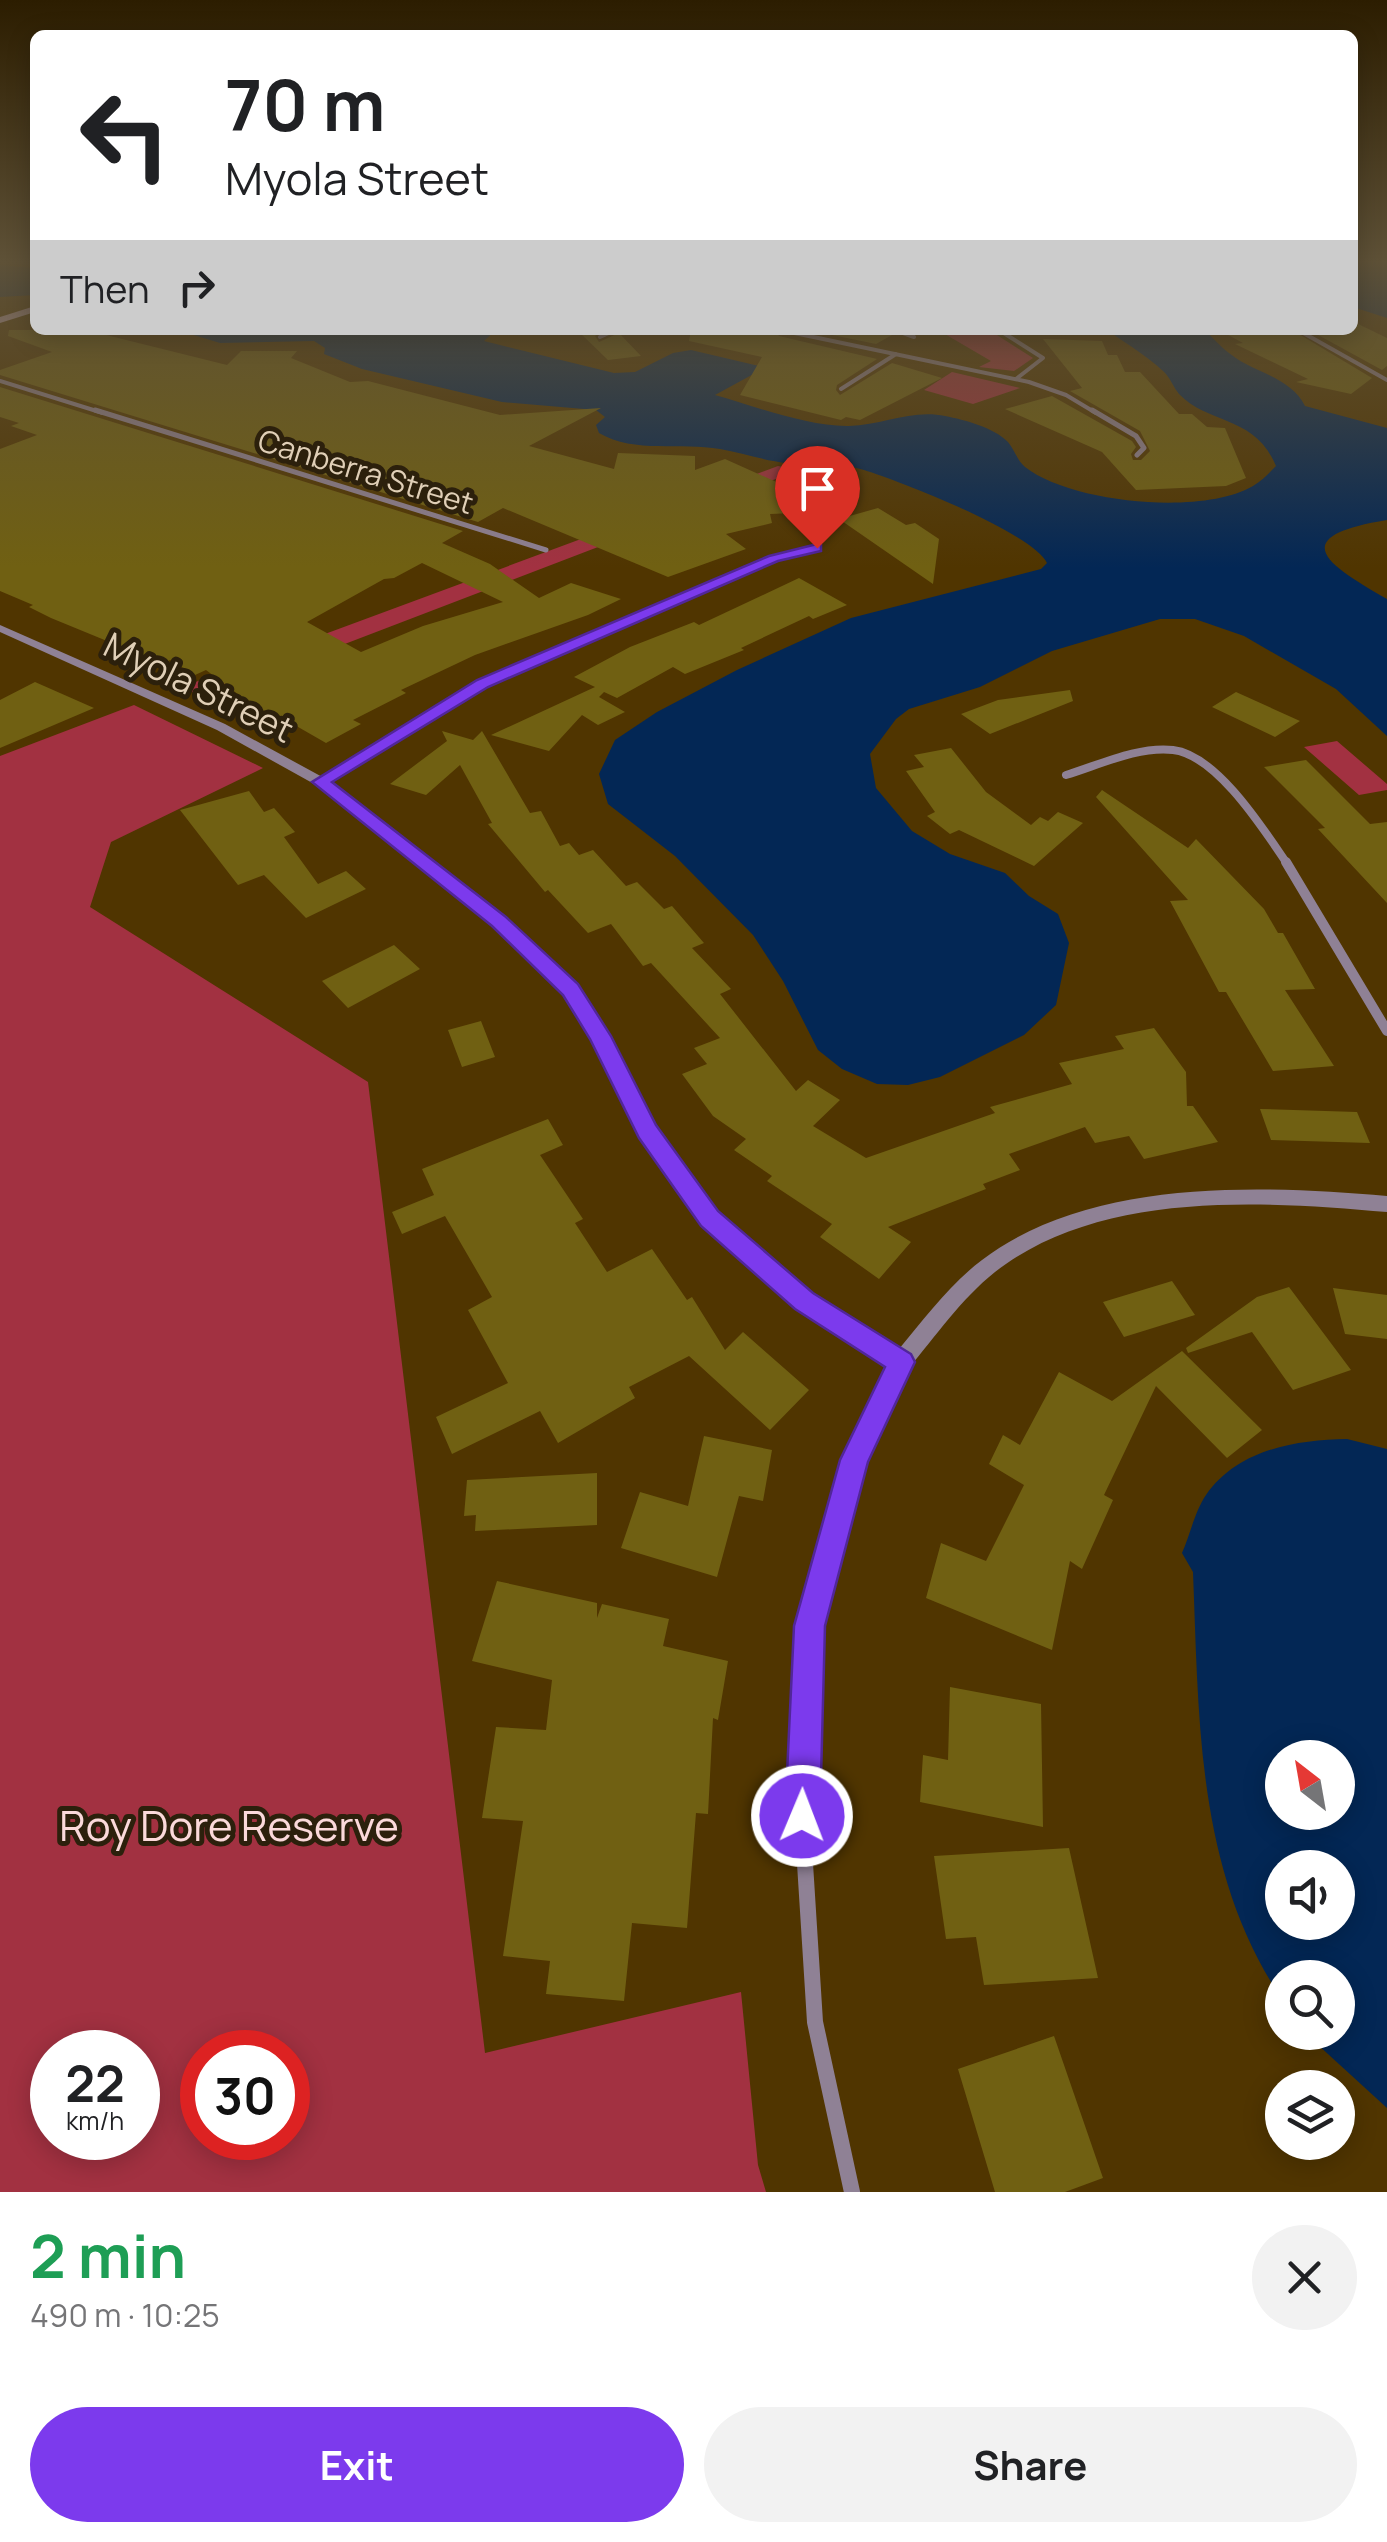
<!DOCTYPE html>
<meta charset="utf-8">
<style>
body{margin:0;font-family:Manrope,sans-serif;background:#f2f2f2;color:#202124;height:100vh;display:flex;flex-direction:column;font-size:38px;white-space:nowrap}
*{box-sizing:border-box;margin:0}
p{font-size:32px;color:#757577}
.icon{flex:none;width:55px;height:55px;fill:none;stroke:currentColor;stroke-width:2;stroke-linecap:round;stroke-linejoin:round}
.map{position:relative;height:2192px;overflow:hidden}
.side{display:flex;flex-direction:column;background:#fff;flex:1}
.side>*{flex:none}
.banner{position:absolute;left:30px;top:30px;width:1328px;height:305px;border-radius:15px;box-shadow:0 5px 25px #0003;background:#fff;color:#202124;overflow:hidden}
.needle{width:65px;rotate:329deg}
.tools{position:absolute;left:1265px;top:1740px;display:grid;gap:20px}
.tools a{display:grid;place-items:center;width:90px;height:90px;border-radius:50%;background:#fff;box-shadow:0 5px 25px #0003;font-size:50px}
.speed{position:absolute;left:30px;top:2030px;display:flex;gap:20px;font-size:50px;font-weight:700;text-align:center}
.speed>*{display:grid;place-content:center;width:130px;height:130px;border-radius:50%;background:#fff;box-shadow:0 5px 25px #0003;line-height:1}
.speed small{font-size:25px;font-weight:400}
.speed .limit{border:15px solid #d22;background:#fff;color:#111}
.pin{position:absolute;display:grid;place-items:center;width:85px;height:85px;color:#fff;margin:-102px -42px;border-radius:50% 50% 50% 0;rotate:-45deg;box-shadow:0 0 10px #0007}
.pin .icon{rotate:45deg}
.me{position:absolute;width:110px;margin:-55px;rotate:1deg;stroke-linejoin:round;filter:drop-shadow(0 0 8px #0008)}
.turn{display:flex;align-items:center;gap:35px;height:210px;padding:0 30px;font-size:45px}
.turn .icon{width:130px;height:130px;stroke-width:2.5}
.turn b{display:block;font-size:70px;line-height:85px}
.then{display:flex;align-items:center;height:95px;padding:0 30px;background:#0003;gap:20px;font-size:38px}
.round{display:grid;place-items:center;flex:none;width:105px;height:105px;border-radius:52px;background:#f2f2f2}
.head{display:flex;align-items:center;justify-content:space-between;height:170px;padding:0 30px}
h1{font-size:60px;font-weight:700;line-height:75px;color:#1e9e55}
.cta{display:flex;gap:20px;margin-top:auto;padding:20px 30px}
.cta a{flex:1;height:115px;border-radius:60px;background:#7c3aed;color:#fff;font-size:40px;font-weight:700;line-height:115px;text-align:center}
.cta a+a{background:#f2f2f2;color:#202124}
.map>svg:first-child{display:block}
</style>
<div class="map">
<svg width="1387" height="2192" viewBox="0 0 1387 2192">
<rect width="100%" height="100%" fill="#503500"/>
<path fill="#a23141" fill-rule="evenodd" d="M938 330H989L1033 358 1014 371 979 367 991 361Z
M952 372 1020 388 973 404 924 390Z
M778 466 799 470 204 698 182 687Z
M134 705 263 768 111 842 90 907 368 1082 485 2053 741 1992 758 2165 766 2192H0V756ZM138 2052V2138H52V2052ZM202 2052H288V2138H202Z
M1337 741 1387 784V790L1359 795 1304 747Z"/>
<path fill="#032755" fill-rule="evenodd" d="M1352 261H1387V318L1353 307Z
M0 265 35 268V295L0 297Z
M177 330H496L484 341 614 373 635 372 673 353 691 350 759 366V371L715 395C754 406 809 427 849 426 883 425 912 409 945 416 965 420 993 427 1008 442 1014 449 1017 460 1025 467 1071 503 1202 516 1253 486 1262 481 1269 473 1276 466 1255 415 1209 425 1179 394 1174 388 1171 380 1166 374 1153 360 1127 344 1110 332L1211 330 1209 334C1220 346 1232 357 1246 364 1267 375 1294 383 1305 406L1387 428V520C1283 537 1328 565 1387 599V736L1336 689 1244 636 1195 619H1160L1052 651 980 687 909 709 896 719 870 754 876 788 912 831 950 854 1005 873 1029 896 1058 914 1069 943 1056 1005 1024 1035 940 1077 908 1085 877 1084 842 1069 818 1050 783 981 753 935 675 856 608 804 599 774 615 740 657 712 737 670 851 618 1041 569 1047 563C1033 533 900 481 864 470 839 462 813 466 788 463 765 461 743 453 720 449 681 442 635 454 599 433L596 425 605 417 596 410 502 402 362 369 324 354 325 348 314 341 220 343Z
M1347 1439 1387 1449V2108L1305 2033 1338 2032V1978H1282V1999C1196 1872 1199 1719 1193 1572L1182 1553C1190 1535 1195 1511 1206 1495 1238 1449 1296 1440 1347 1439ZM1282 1758H1338V1812H1282ZM1282 1868H1338V1922H1282Z"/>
<path fill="#706012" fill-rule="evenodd" d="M1352 321 1387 338V366L1382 370 1309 330H1352Z
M9 330H86L227 365 241 351H297L291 358 350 382 368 381 500 415 601 408 529 446 614 469 618 453 695 456V470L725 459 781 484 783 489 843 494V511L770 514 772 523 726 534 746 549 668 577 503 508 478 522 0 375V370L52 352 8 336Z
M577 330H602L595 336 599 342 619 333 641 356 608 360Z
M691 330H774L779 336 877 359 837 385 836 390 840 395 892 363 942 378 860 420 846 417 841 420 740 395 762 357 689 341Z
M808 330H889L892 335 876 344Z
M1219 330H1292L1372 378 1351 394 1296 382 1308 379 1235 344 1243 343Z
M1043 339 1102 341 1108 355H1117L1125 372H1140L1179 414H1192L1207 427 1225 428 1246 478 1226 486 1136 490 1102 452 1005 409 1052 396 1132 441 1136 447 1131 454 1133 460H1141L1150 451 1140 431 1070 391 1082 388Z
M0 387 463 531 442 543 490 564 539 598 571 583 621 599 588 615 475 655 401 690 406 693 353 720 361 724 326 743 279 716 271 719 206 670 195 675 170 660 163 664 51 618 29 607 33 605 0 591V449L37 435 11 426 19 423 0 417ZM422 563 503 602 423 626 361 652 307 622 384 579 394 578Z
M878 508 906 525 915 523 939 539 933 584 839 519Z
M799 578 847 605 813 619 809 616 741 648 744 650 685 674 673 667 617 698 604 692 599 697 625 712 598 725 582 715 549 751 491 735 595 687 574 677 630 647 694 622 699 625Z
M35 682 94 708 0 748V700Z
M1070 690 1073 701 990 734 961 714 998 700Z
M1236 692 1300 721 1275 737 1212 707Z
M442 731 473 740 482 731 530 813 541 811 560 846 569 843 579 855 593 850 626 886 637 882 664 909 672 906 704 943 692 948 731 989 720 994 796 1091 808 1080 840 1100 813 1126 866 1158 995 1113 990 1107 1072 1084 1059 1063 1124 1049 1115 1036 1154 1028 1186 1072 1187 1106H1193L1218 1142 1144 1159 1129 1136 1095 1143 1085 1127 1009 1154 1020 1170 983 1184 986 1189 888 1227 911 1242 879 1279 820 1237 832 1224 767 1181 772 1176 734 1150 746 1139 713 1116 682 1074 707 1064 694 1048 720 1038 651 963 643 966 611 924 588 933 548 890 545 892 488 824 492 823 460 765 426 795 390 784 447 741Z
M951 748 986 792 1031 825 1040 817 1048 821 1058 812 1083 823 1034 866 959 830 950 834 927 816 935 812 906 771 924 767 914 755Z
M1306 760 1370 824 1387 822V903L1318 829 1325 828 1264 767Z
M1102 790 1188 848 1196 839 1264 909 1278 933H1283L1315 989 1285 990 1334 1066 1273 1071 1226 992H1219L1170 901 1188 900 1096 797Z
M249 791 264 812 274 808 295 832 284 837 318 884 346 871 366 889 306 918 264 875 238 885 180 810Z
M394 945 420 969 348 1008 322 981Z
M481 1021 495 1057 462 1067 448 1030Z
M1260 1109 1357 1112 1370 1143 1271 1140Z
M548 1119 563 1145 540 1155 583 1219 575 1223 607 1272 652 1249 687 1300 692 1297 725 1350 743 1332 809 1390 770 1430 689 1356 629 1387 635 1398 558 1443 540 1411 452 1454 436 1417 508 1383 468 1310 492 1297 445 1216 402 1234 392 1212 434 1195 422 1169Z
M1172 1281 1195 1315 1124 1337 1103 1302Z
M1289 1287 1351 1370 1293 1390 1252 1332 1188 1353 1186 1348 1257 1297Z
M1333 1288 1387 1295V1339L1345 1334Z
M1182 1351 1262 1430 1227 1458 1156 1386 1104 1495 1113 1500 1082 1569 1070 1561 1052 1650 926 1598 941 1543 986 1561 1024 1485 989 1464 1003 1435 1020 1445 1059 1372 1112 1401Z
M704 1436 772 1450 763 1501 739 1496 717 1577 621 1548 640 1492 688 1506Z
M597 1473V1525L475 1531 476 1515 464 1516 467 1480Z
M497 1581 597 1603V1618L602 1604 669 1619 663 1646 728 1661 718 1720 713 1718 708 1814 696 1813 687 1928 632 1923 624 2001 546 1994 550 1961 503 1956 523 1821 482 1818 496 1727 546 1730 552 1680 472 1661Z
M950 1687 1041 1704 1043 1827 920 1802 923 1755 948 1760Z
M1069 1848 1098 1978 984 1985 976 1937 946 1939 934 1856Z
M1054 2036 1103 2178 1065 2192H995L958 2069Z"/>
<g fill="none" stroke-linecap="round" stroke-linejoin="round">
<path stroke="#8f8195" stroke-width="4" d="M780 330 1029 382 1066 395 1096 413
M895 330 914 337
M999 330 1043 358 1016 379
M1298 330 1387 380
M600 337 615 330
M0 381 103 413
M841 389 896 354"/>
<path stroke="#8f8195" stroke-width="5" d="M95 410 546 550
M1092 410 1136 436 1144 448 1137 455
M657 609 774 559 817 548"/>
<path stroke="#8f8195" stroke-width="8" d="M1066 775C1099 765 1138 746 1173 750 1217 755 1264 830 1288 865
M321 782 482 684 663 607"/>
<path stroke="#8f8195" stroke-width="10" d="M1286 862 1387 1031"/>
<path stroke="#8f8195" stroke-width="12" d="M810 1630 854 1460 901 1362"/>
<path stroke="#8f8195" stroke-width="16" d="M810 1627 802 1816 815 2022 852 2192"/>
<path fill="#8f8195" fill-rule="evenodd" d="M0 625 225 724 326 779 504 917 576 986 608 1036 654 1127 716 1212 811 1295 899 1349C925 1318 949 1285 982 1260 1090 1178 1259 1185 1387 1196V1212C1262 1201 1100 1190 995 1272 961 1299 936 1336 908 1369L901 1372 894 1369 797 1307 702 1224 641 1136 593 1038 564 994 494 925 316 785 217 730 0 632Z"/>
<path fill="#e3c6ee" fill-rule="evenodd" d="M35 306V312L0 323V317Z"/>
</g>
<linearGradient id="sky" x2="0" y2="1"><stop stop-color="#2c1d00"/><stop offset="0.46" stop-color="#5e5137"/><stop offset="1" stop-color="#5e5137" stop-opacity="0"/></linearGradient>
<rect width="1387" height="568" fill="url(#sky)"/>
<path fill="#7c3aed" stroke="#51269a" stroke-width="2.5" d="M817 544 821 545V551L778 561 488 687 332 782 506 917 578 984 611 1036 656 1125 718 1211 813 1293 911 1354 915 1362 868 1462 825 1626 820 1816 815 1829 802 1834 790 1829 785 1816 794 1626 840 1460 885 1367 795 1309 701 1226 639 1138 590 1039 563 995 492 926 312 782 477 680 769 556Z"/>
<g text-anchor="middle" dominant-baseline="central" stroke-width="10" stroke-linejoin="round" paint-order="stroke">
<g font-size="30" fill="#e0cfb7" stroke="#2c200c">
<text transform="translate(366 471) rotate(17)">Canberra Street</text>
</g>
<g font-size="35" fill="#e0cfb7" stroke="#2c200c">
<text transform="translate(199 687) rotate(26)">Myola Street</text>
</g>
<g font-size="42" fill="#fbd9da" stroke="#2c200c">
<text x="229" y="1825">Roy Dore Reserve</text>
</g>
</g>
</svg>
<div class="tools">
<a><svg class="needle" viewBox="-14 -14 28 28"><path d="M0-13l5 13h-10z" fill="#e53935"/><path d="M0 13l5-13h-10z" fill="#757577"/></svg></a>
<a><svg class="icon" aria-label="sound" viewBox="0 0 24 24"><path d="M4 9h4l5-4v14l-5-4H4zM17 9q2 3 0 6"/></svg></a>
<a><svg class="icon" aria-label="search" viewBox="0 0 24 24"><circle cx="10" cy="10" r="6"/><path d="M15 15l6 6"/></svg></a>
<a><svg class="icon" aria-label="layers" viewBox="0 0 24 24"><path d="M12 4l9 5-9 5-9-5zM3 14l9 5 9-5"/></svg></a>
</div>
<div class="speed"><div>22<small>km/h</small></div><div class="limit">30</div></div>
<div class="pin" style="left:817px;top:548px;background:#d93025"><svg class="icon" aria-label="arrive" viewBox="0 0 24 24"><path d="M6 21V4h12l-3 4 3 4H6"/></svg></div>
<svg class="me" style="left:802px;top:1816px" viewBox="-20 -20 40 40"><circle r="17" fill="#7c3aed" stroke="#fff" stroke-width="3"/><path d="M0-11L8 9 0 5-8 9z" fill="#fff"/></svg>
<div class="banner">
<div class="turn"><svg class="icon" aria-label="left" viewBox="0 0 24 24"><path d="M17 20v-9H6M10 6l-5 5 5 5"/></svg><div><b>70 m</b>Myola Street</div></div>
<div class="then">Then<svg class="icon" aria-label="right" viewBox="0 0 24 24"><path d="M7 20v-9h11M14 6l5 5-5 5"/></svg></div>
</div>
</div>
<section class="side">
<div class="head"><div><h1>2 min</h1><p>490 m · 10:25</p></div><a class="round"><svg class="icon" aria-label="close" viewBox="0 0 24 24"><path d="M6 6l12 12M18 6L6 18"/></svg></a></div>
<div class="cta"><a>Exit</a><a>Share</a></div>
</section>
